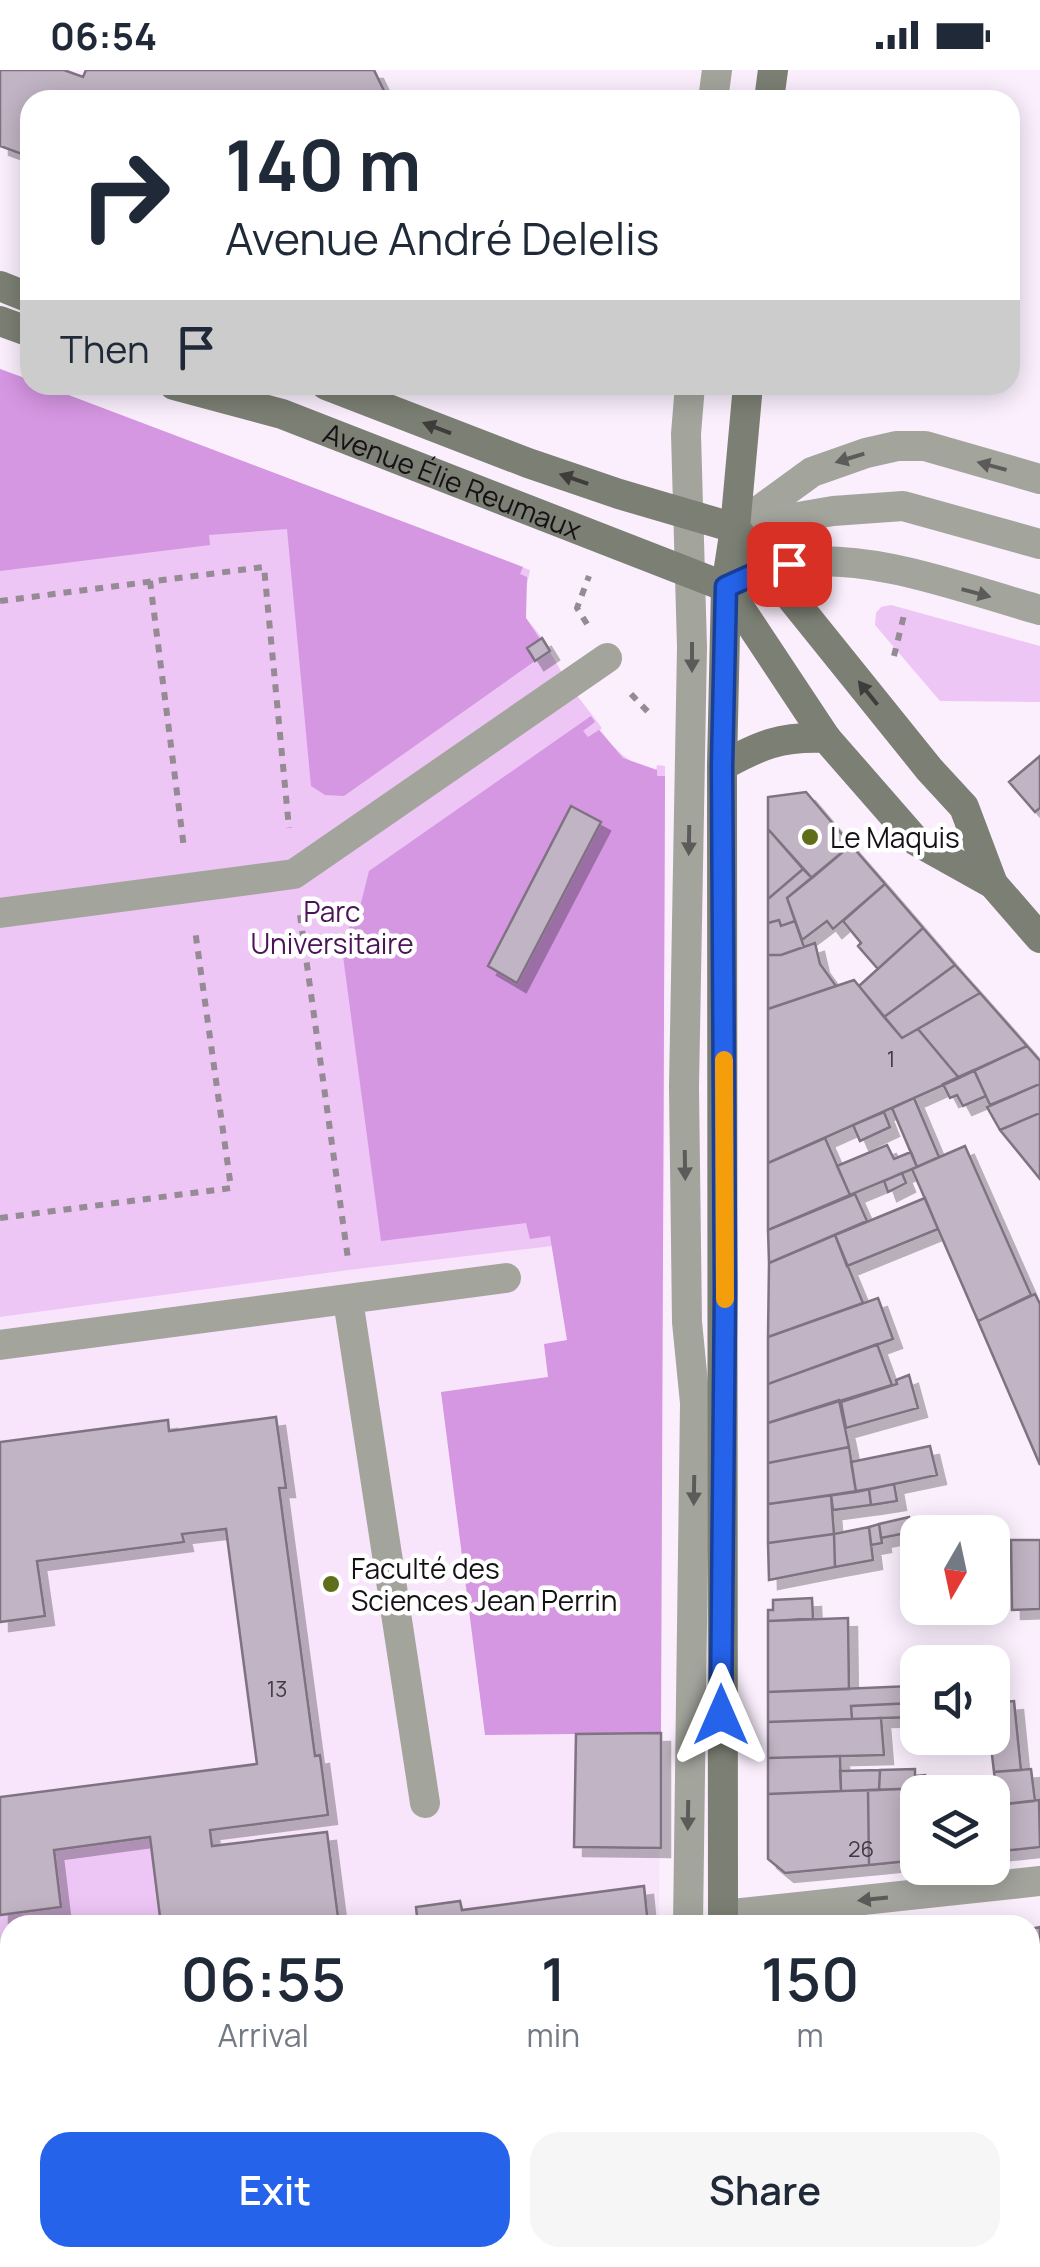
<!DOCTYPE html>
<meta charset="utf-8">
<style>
body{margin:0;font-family:Manrope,sans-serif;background:#f6f6f7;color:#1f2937;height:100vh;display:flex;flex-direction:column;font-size:38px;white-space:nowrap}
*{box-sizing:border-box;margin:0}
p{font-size:32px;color:#747a83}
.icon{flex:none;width:55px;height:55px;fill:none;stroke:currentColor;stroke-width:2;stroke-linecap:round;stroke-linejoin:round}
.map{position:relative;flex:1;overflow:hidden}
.panel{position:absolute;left:0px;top:1845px;width:1040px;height:352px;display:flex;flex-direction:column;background:#fff;border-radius:30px 30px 0 0;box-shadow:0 5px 25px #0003}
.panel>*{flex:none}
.banner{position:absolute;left:20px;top:20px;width:1000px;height:305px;border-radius:30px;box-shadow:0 5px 25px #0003;background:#fff;color:#1f2937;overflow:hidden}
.needle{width:65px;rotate:189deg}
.fabs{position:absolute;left:900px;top:1445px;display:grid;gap:20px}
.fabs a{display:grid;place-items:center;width:110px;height:110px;border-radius:20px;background:#fff;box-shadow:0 5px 25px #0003;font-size:50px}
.pin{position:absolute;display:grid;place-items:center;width:85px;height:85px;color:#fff;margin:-42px;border-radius:20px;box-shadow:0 5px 15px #0006}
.me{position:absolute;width:110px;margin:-55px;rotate:0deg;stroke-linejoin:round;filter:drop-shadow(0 0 8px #0008)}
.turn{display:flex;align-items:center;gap:35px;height:210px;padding:0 40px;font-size:45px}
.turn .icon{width:130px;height:130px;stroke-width:2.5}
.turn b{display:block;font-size:70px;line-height:85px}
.then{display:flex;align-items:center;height:95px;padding:0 40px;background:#0003;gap:20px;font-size:38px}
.eta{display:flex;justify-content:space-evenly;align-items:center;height:170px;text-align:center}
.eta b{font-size:60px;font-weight:600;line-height:70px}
.cta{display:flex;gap:20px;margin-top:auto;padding:20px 40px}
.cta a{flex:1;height:115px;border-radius:30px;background:#2563eb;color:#fff;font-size:40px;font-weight:600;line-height:115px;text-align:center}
.cta a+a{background:#f6f6f7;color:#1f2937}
.status{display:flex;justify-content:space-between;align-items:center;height:70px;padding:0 50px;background:#fff;direction:ltr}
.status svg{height:28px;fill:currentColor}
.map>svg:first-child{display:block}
</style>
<div class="status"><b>06:54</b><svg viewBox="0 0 49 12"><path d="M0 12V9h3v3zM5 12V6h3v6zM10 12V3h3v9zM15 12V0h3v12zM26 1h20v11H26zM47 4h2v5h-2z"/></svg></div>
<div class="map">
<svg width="1040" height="2197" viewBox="0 0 1040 2197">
<defs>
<filter id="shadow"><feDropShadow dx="9" dy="9" stdDeviation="0" flood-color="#0004"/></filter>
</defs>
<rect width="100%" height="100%" fill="#fbeffd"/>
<path fill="#f8e5fc" d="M663 1163 659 1855H10V2188H657V2197H0V1247L349 1200Z"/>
<path fill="#edc6f5" d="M0 299 30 310V315H42L530 500 526 519V548L542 568 569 615 602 658 600 660C617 681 628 695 656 700L657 695 665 696 663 1163 349 1200 0 1247Z
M891 535 1040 576V632L940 631 875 555 876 543 881 537Z
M150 1767 161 1855H10V1978L0 1980V1845L54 1780Z
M117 2188H356V2197H118Z
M455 2188H608V2197H410Z"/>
<path fill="#d596e2" d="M0 299 30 310V315H42L523 497 520 504 527 507 526 548 540 569 527 578 535 591 344 726 325 725 311 716 287 459 209 465 210 475 0 501Z
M591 646 595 652 583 661 588 667 599 660 623 688 657 700V706H665L661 1663 485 1665 441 1322 548 1307 544 1274 567 1270 550 1166 530 1169 526 1153 381 1171 341 871 359 841 369 801Z
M356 2188H455L410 2197H356Z"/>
<path fill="#c1b4c4" stroke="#7f7382" stroke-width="2.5" filter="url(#shadow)" d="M0 0H64L83 7 86 0H374L387 27 385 30H30V87L0 76Z
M542 568 550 581 535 591 527 578Z
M1040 686V738L1035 742 1009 712Z
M806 722 851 775 812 808 768 759V727Z
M571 736 601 752 517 913 488 896Z
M768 759 803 799 768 829Z
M851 775 885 814 833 859 827 851 802 870 787 828Z
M803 799 812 808 787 828 795 851 781 856 779 850 768 853V829Z
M885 814 923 858 878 899 858 876 861 873 843 851Z
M779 850 781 856 795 851 804 877 781 885H768V853Z
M923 858 955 895 884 947 859 916Z
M815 873 820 894 836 916 768 939V885H781Z
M955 895 980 923 902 968 884 947Z
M854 910 902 968 918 959 959 1008 768 1093V939Z
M980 923 1027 976 959 1008 918 959Z
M1027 976 1040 991V1014L990 1035 974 1000Z
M974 1000 986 1026 963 1036 957 1025 950 1028 943 1014Z
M1040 1014V1043L1000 1060 987 1037Z
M914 1028 939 1087 917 1097 892 1038Z
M884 1042 890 1057 860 1071 853 1055Z
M1040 1043V1109L1000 1060Z
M825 1068 850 1125 768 1160V1093Z
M887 1075 894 1089 911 1082 917 1097 850 1125 837 1096Z
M965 1076 1031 1225 978 1251 912 1099Z
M902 1103 906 1113 888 1122 884 1111Z
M855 1124 867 1151 769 1193 768 1160Z
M925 1128 938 1159 847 1196 835 1165Z
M835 1165 863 1233 768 1267 769 1193Z
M1035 1224 1040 1234V1395L978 1251Z
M878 1228 893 1269 768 1314V1267Z
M877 1274 892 1315 768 1353V1314Z
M909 1305 918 1338 846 1358 841 1332 897 1314 896 1310Z
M839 1330 849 1377 768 1393V1353Z
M276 1347 286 1418H279L315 1686 320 1685 328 1745 210 1760 212 1776 327 1762 339 1855H161L150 1767 54 1780 61 1837 0 1845V1727L257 1694 226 1459 182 1464 184 1472 37 1491 45 1546 0 1552V1372L168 1350 169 1361Z
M930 1376 937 1405 856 1422 851 1392Z
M849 1377 856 1422 768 1434V1393Z
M894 1414 897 1431 871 1435 869 1419Z
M869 1419 871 1435 833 1440 831 1425Z
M831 1425 834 1464 768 1473V1434Z
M909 1447 911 1462 881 1468 879 1454Z
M879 1454 882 1473 871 1475 869 1457Z
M869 1457 873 1490 835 1497 834 1464Z
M834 1464 835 1497 769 1510 768 1473Z
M1011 1470H1040V1539L1012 1540Z
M812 1528 813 1549 768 1551V1540H773V1530Z
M848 1548 849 1619 768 1622V1551Z
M912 1616 913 1633 851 1636 852 1649 768 1652V1622Z
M1014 1631 1021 1700 994 1702 990 1668 992 1633Z
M913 1633 914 1647 852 1649 851 1636Z
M881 1648 884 1685 768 1688V1652Z
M661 1663V1778L574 1777 576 1664Z
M840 1686 841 1721 768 1724V1688Z
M915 1699V1706L925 1705 926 1718 879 1720 880 1700Z
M1031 1699 1035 1731 997 1735 994 1702Z
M880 1700 879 1720 841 1721 840 1701Z
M996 1716 1003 1781 992 1782V1722H918V1790L869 1795 868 1720Z
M868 1720 869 1795 785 1803 768 1789V1724Z
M1039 1730 1040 1777 1003 1781 997 1735Z
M644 1816 648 1855H358L417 1847 416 1837 460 1831 462 1840Z
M1040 1857V1923L1035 1924 1030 1859Z
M10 1978V2041L0 2042V1980Z
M817 2188H867V2197H807V2191L817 2192Z"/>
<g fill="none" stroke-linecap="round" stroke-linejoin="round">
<path stroke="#948b95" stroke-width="6" stroke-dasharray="8 8" stroke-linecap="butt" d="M150 511 184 778
M0 531 264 497 289 758
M587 554 577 538 589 506
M894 586 904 545
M631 624 649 643
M300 845 348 1189
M0 1148 231 1118 195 860
M0 2061 10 2059
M0 2090 10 2088
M102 2188 104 2197"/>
<path stroke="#a3a59d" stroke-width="30" d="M713 30 717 0
M735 458 833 441 903 436 1040 474
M348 1230 425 1733
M0 1275 506 1208
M688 1855 695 1333 687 1252 684 1017 692 577 686 364 690 315
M0 2140 10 2139
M689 2188 690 2197"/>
<path stroke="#a3a59d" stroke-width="30" d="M0 843 294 804 607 588"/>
<path stroke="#a3a59d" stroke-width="30" d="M735 458 812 402 866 383 897 376H925L1040 409
M726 517C747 508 768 496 791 493 875 483 961 518 1040 540
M723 1845 1040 1811"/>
<g stroke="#7c7f73" stroke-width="30">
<path d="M769 30 773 0"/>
<path d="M0 216 30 228"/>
<path d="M0 251 30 262"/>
<path id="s1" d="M174 315 282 344 726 517"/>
<path d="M326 315 528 393 619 424 735 458"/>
<path d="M735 458 929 699 964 737 993 814"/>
<path d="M726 517 826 668 916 771 993 814 1040 868"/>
<path d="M722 696C760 675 781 666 826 668"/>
<path d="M723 1855 722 696 726 517 735 458 748 315"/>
<path d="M726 2197V2188"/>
</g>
</g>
<defs><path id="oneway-solid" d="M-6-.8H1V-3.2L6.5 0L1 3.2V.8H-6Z" transform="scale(2.5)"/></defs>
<g fill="#3e3d3b">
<use href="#oneway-solid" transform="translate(437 358) rotate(-159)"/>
<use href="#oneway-solid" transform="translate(574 409) rotate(-161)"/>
<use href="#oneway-solid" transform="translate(868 623) rotate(-129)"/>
</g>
<g fill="#5c5b5a">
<use href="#oneway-solid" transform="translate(850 388) rotate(163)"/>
<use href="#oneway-solid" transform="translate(992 396) rotate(-165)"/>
<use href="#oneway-solid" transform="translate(976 523) rotate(15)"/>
<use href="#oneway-solid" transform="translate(692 587) rotate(90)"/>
<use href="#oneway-solid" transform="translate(689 770) rotate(91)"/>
<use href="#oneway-solid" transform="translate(685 1095) rotate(89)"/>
<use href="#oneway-solid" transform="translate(694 1420) rotate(91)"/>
<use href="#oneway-solid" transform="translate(688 1745) rotate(91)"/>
<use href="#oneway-solid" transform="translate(873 1829) rotate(174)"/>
</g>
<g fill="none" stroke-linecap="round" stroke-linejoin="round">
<defs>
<path id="route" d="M721 1645 725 1220 722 696 726 517 768 498 789 494"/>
</defs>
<use href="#route" stroke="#184099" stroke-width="25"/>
<use href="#route" stroke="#2563eb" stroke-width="18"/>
<path stroke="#f59e0b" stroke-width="18" d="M724 990 725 1229"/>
</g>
<g fill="#5e6e19" stroke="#fff" stroke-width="4">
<circle cx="810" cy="767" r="10"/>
<circle cx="331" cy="1514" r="10"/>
</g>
<g text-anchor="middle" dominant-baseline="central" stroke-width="9" stroke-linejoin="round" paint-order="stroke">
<g font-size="22" fill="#403a42">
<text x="891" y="989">1</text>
<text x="277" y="1619">13</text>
<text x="861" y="1779">26</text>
</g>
<g font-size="28" fill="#151116" stroke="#fff">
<text stroke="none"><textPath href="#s1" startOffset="295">Avenue Élie Reumaux</textPath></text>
</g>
<g font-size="28" fill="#151116" stroke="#fff" text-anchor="start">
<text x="830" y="767">Le Maquis</text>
<text x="351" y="1498">Faculté des<tspan x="351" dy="32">Sciences Jean Perrin</tspan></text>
</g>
<g font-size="28" fill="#4c1358" stroke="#fff">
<text x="332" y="841">Parc<tspan x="332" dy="32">Universitaire</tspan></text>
</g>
</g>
</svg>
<div class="fabs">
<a><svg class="needle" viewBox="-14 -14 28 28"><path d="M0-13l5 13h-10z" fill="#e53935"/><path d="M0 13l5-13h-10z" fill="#747a83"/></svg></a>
<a><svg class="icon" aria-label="sound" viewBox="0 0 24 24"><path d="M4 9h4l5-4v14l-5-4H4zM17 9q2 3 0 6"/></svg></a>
<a><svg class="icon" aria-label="layers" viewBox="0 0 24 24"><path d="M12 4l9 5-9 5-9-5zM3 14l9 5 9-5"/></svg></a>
</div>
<div class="pin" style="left:789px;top:494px;background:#d93025"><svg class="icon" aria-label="arrive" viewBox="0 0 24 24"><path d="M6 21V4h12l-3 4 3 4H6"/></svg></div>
<svg class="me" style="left:721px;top:1645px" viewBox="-20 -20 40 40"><path d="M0-17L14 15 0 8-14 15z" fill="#2563eb" stroke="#fff" stroke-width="4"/></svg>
<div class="banner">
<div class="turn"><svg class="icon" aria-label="right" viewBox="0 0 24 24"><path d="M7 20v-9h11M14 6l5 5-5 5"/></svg><div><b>140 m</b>Avenue André Delelis</div></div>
<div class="then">Then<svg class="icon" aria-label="arrive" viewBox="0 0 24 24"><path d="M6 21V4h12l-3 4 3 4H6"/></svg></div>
</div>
<section class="panel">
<div class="eta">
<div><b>06:55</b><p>Arrival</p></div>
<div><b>1</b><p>min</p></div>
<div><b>150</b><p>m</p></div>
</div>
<div class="cta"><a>Exit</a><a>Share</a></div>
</section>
</div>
